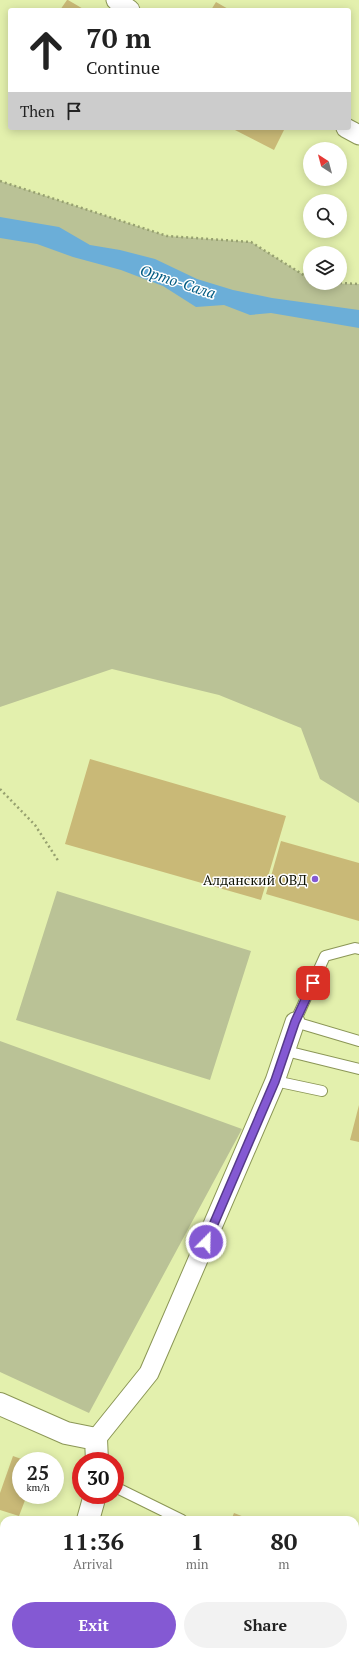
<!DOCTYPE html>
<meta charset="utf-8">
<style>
body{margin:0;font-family:"PT Serif",serif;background:#f2f2f2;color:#222;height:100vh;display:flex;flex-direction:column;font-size:15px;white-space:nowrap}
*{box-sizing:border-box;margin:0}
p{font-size:13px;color:#767676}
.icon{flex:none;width:22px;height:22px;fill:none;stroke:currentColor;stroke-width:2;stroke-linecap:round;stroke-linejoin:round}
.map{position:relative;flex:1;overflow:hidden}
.sheet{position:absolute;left:0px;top:1516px;width:359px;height:140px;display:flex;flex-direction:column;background:#fff;border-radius:12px 12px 0 0;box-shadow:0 2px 10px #0003}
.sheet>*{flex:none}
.top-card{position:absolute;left:8px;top:8px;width:343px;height:122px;border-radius:4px;box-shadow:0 2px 10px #0003;background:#fff;color:#222;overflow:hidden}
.needle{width:26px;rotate:324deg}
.tools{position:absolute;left:303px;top:142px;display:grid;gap:8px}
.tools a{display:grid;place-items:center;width:44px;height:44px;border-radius:50%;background:#fff;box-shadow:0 2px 10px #0003;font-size:20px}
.speed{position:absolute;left:12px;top:1452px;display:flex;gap:8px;font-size:20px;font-weight:700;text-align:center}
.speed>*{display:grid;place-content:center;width:52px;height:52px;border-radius:50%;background:#fff;box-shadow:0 2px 10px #0003;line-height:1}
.speed small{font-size:10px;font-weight:400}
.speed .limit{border:6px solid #d22;background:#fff;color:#111}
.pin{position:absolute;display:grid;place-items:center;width:34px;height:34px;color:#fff;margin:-17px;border-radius:8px;box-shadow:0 2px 6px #0006}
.me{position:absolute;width:44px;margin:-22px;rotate:23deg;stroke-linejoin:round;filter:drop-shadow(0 0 3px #0008)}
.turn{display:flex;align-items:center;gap:14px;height:84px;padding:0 12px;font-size:18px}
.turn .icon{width:52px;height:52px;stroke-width:2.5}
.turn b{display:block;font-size:28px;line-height:34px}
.then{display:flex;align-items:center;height:38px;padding:0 12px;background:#0003;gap:8px;font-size:15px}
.eta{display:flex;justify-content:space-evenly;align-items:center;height:68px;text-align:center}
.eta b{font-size:24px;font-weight:700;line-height:28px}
.primary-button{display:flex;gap:8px;margin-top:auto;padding:8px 12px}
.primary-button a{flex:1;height:46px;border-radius:24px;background:#8459d3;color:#fff;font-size:16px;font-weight:700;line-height:46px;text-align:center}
.primary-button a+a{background:#f2f2f2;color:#222}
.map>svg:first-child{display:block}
</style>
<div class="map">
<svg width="359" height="1656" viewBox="0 0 359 1656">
<rect width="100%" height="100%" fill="#e3f0ad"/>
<path fill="#bac296" d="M0 181 167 236 251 242 310 279V283L359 284V803L320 779 301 728 219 695 112 669 0 707Z
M57 891 251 951 210 1080 16 1020Z
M0 1041 242 1129 89 1413 0 1372Z"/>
<path fill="#6baed8" d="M0 217 59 227 90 245 120 250 155 259 197 279 233 290 272 298 359 310V328L271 313 250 315 224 305 196 307 163 286 121 270 73 257 37 244 0 238Z"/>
<path fill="#c9b977" d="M67 0H68L85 10H60Z
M216 2 230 10H211Z
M234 128H285L274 150 233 129Z
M90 759 286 816 261 900 65 844Z
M281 841 359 863V921L266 894Z
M359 1105V1142L350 1140Z
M13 1456 27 1461H21V1495H27L19 1516 0 1510V1493Z
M234 1513 252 1520H231Z
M117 1652H155L153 1656H115Z"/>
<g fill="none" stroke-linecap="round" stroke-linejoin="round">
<defs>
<path id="service" d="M359 949 355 948 325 956 295 1022 359 1041
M286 1051 359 1069
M275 1081 322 1091
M115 1487 182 1520
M247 1652 252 1656"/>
<path id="minor" d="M116 0 130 10
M346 128 359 135
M96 1439 149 1373 275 1081 295 1022"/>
<path id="tertiary" d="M0 1404 66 1433 96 1439 97 1461
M88 1520 95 1495
M34 1656 36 1652"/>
</defs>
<use href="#service" stroke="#8b9656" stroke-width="12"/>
<use href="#minor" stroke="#8b9656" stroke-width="21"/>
<use href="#tertiary" stroke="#8b9656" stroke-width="24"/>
<path stroke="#96a06f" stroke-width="2.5" stroke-dasharray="2 3" stroke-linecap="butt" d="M0 181 167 236 251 242 310 279
M340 283 359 284
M0 789 35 825 59 862"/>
<use href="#service" stroke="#fff" stroke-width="10"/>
<use href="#minor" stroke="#fff" stroke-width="19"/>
<use href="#tertiary" stroke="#fff" stroke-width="22"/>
</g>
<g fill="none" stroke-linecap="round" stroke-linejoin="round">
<defs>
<path id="route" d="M206 1242 275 1081 295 1022 313 983"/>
</defs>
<use href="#route" stroke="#563a89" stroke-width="10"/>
<use href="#route" stroke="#8459d3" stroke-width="7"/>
</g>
<circle fill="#8459d3" stroke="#fff" stroke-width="1.5" cx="315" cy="879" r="4"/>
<g text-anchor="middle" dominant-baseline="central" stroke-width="3" stroke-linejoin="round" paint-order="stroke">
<g font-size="14" fill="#0e1100" stroke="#fff" text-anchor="end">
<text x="307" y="879">Алданский ОВД</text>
</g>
<g font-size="15" font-style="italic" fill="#035c83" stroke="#fff">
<text transform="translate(178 281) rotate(18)">Орто-Сала</text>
</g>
</g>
</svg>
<div class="tools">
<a><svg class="needle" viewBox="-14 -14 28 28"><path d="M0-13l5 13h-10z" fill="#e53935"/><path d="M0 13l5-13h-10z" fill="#767676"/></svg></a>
<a><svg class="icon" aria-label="search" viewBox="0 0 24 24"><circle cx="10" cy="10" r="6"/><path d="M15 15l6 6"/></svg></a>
<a><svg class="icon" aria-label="layers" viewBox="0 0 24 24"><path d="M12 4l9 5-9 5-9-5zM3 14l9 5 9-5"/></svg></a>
</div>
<div class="speed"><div>25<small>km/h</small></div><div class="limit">30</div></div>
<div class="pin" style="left:313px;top:983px;background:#d93025"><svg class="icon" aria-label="arrive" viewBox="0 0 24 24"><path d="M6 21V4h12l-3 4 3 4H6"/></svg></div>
<svg class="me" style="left:206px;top:1242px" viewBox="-20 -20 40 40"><circle r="17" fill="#8459d3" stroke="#fff" stroke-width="3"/><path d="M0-11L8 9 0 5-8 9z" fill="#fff"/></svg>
<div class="top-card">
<div class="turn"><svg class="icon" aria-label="ahead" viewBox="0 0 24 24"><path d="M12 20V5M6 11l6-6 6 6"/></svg><div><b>70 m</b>Continue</div></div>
<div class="then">Then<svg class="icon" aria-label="arrive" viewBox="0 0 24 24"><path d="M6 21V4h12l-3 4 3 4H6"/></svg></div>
</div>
<section class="sheet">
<div class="eta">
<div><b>11:36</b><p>Arrival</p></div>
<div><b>1</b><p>min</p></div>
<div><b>80</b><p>m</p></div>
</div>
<div class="primary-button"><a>Exit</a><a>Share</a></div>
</section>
</div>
